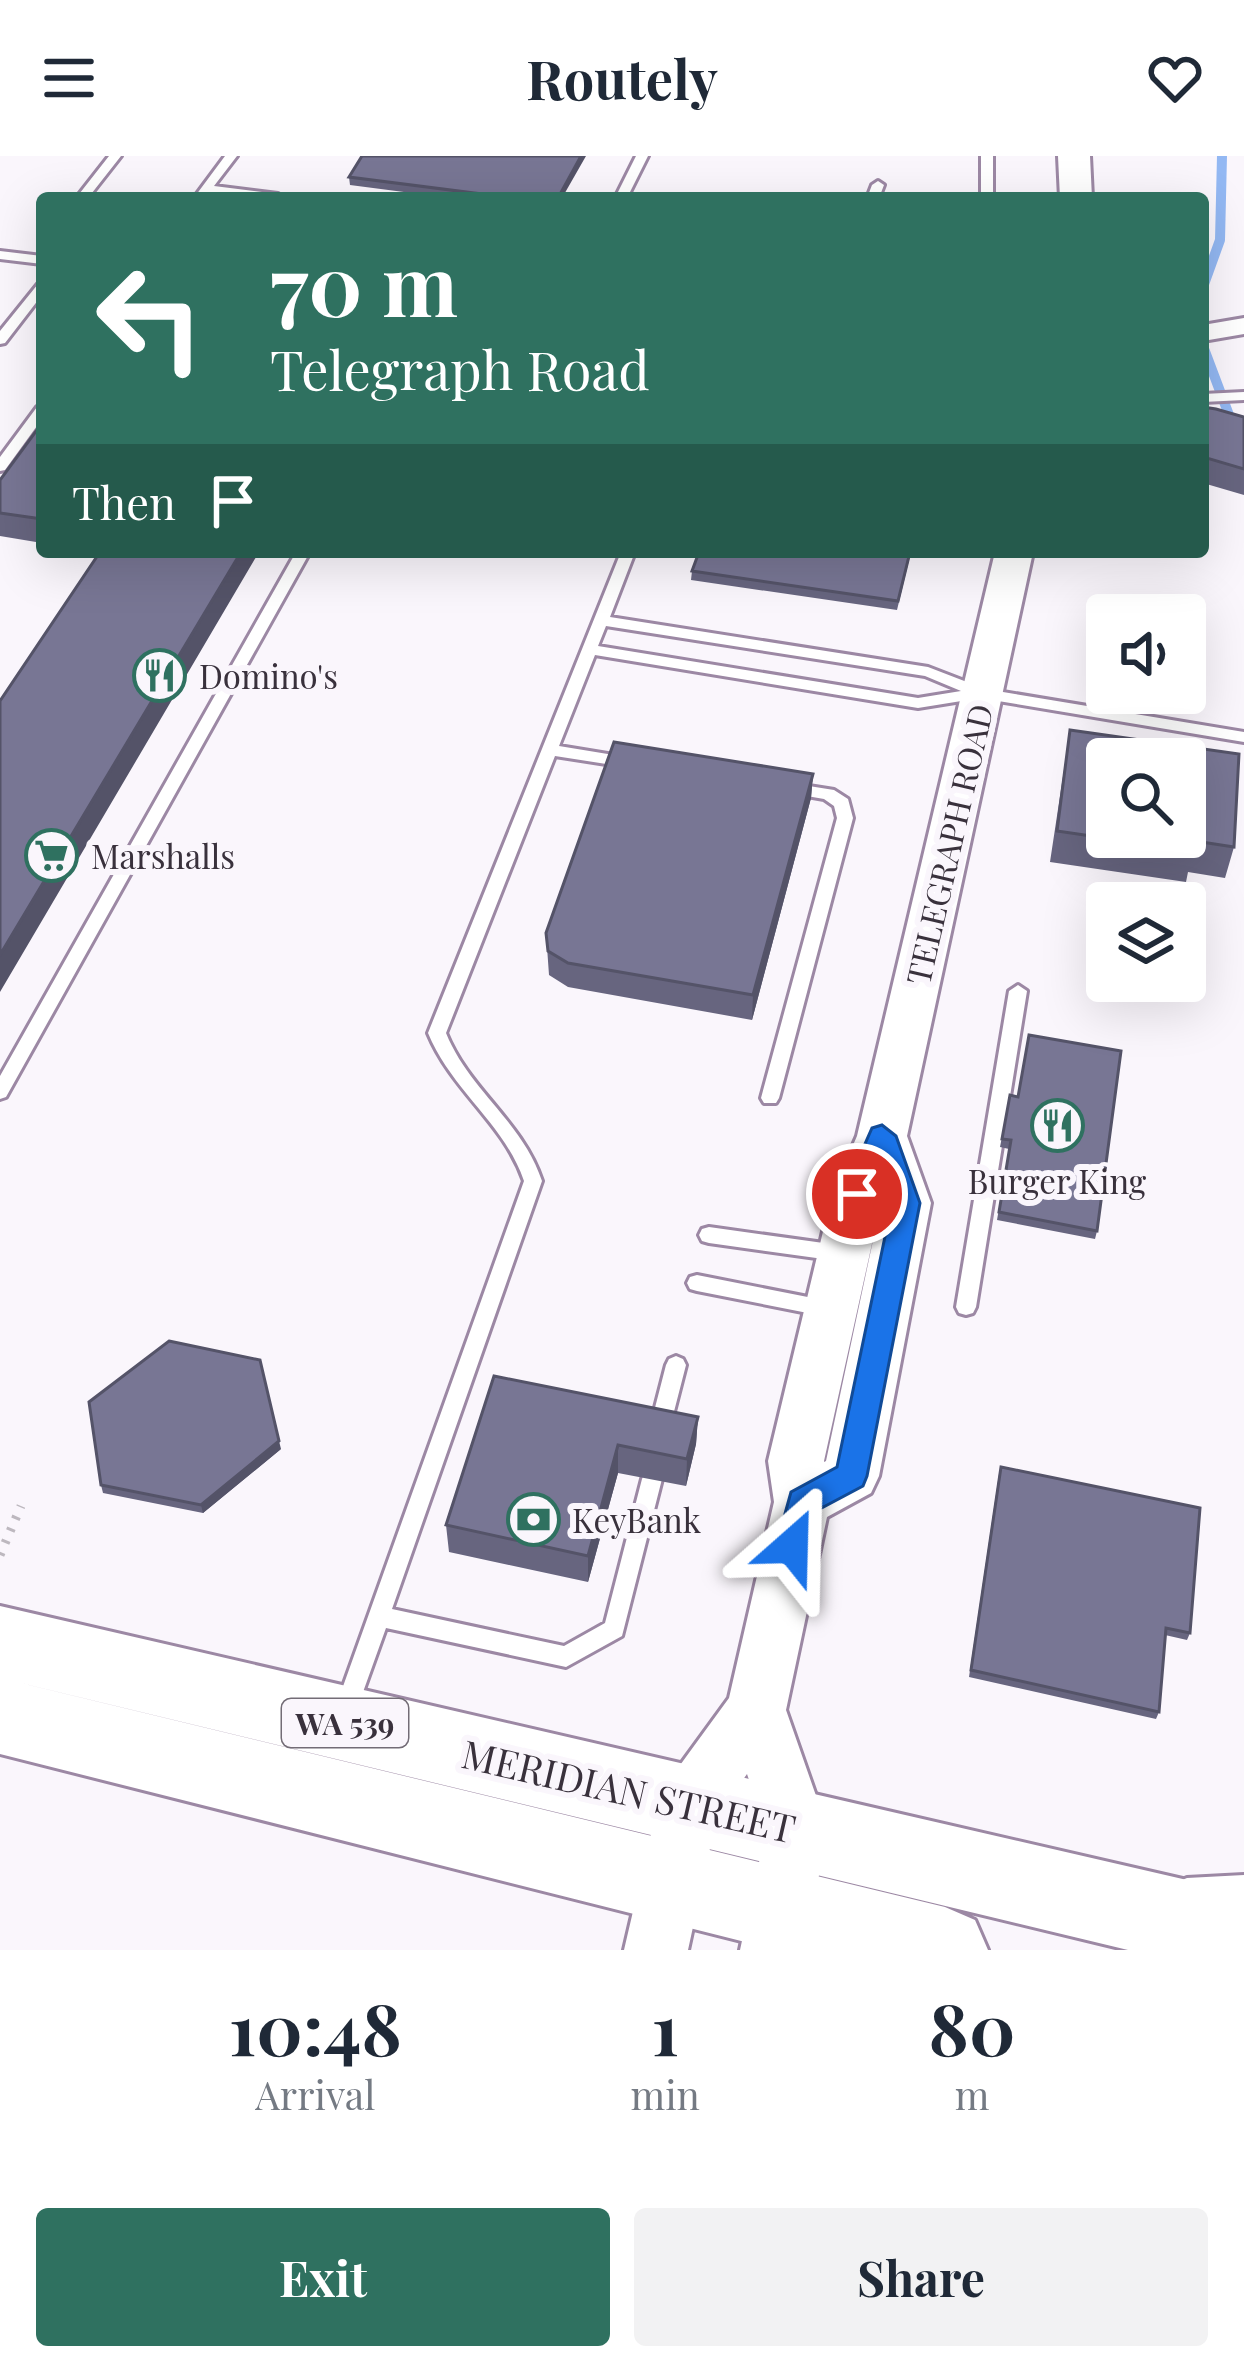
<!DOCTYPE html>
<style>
body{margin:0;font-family:"Playfair Display",serif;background:#f2f2f3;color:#1f2937;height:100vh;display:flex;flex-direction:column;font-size:45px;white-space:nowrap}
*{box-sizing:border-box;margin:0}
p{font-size:39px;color:#747a83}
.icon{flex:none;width:66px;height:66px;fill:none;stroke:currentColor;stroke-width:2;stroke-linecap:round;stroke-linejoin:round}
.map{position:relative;height:1794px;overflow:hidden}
.side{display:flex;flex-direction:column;background:#fff;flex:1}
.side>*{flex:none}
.guide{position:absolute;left:36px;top:36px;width:1173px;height:366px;border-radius:12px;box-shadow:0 12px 48px #0002;background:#2f7160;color:#fff;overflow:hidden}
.fabs{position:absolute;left:1086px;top:438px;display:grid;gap:24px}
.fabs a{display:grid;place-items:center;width:120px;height:120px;border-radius:12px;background:#fff;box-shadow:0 12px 48px #0002;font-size:60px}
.pin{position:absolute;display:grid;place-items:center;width:102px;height:102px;color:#fff;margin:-51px;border:6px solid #fff;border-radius:50%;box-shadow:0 3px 12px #0007}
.me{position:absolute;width:132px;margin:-66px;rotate:25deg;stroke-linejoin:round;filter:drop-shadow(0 0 9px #0008)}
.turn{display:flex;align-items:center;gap:42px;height:252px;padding:0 36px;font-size:54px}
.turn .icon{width:156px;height:156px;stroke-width:2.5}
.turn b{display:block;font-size:84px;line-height:102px}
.then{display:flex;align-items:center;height:114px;padding:0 36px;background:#0003;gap:24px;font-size:45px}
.eta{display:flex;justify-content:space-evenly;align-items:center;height:204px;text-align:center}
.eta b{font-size:72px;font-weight:700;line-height:84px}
.action{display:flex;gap:24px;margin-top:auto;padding:24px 36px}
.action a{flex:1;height:138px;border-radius:12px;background:#2f7160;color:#fff;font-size:48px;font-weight:700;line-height:138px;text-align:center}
.action a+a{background:#f2f2f3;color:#1f2937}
header{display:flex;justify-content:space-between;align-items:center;height:156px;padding:0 36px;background:#fff;font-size:54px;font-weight:700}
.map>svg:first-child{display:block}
</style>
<header><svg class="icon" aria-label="menu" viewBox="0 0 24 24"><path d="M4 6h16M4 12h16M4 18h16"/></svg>Routely<svg class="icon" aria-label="heart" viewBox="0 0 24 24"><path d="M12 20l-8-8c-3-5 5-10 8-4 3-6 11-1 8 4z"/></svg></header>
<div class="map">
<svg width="1244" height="1794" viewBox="0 0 1244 1794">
<rect width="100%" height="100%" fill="#faf6fc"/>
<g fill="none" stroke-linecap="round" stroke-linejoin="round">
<path stroke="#93b8f3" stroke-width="10" d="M1203 131 1220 84 1222 0
M1203 190 1232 267 1244 269"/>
<defs>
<path id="service" d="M109 0H121L88 42H76Z
M225 0H237L214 30 278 38 284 42H250L210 37 206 42H198L196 39Z
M636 0H648L627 42H615Z
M981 0H993V42H981Z
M878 25 884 29 879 42H867L872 29Z
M0 95 42 100V108L0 103Z
M42 127V139L5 187 0 188V175L38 128Z
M1244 236V244L1203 246V238Z
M42 250V263L5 314 0 315V301L37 251Z
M296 396H310L6 941 0 943V920Z
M621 396H635L610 461 928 511 985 533 1244 576V586L980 542 918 552 595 499 559 590 632 602 640 607 632 612 555 600 446 877C469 934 522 965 542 1025L392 1453 564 1490 605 1467 642 1323 645 1316 652 1314 659 1316 662 1323 622 1480 566 1511 386 1472 358 1550 355 1558 347 1561 339 1558 336 1550 524 1025C504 967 452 935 428 877ZM606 470 925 520 961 535 918 542 598 490Z
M790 627 834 634 848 643 853 662 779 942 776 947H764L761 942 837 662 834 650 824 643 784 636 782 632Z
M1018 829 1027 835 976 1151 973 1157 966 1159 959 1157 956 1151 1009 835Z
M709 1071 838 1089 845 1091 848 1097 845 1103 838 1105 709 1087 702 1085 699 1079 702 1073Z
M697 1119 828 1145 835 1147 838 1153 835 1159 828 1161 697 1135 690 1133 687 1127 690 1121Z
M676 1200 683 1203 686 1209 669 1275 666 1281 659 1284 652 1281 649 1275 666 1209 669 1203Z"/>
<path id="minor" d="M1244 162V178L1203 185V169Z"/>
<path id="tertiary" d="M1058 0H1090L1092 42H1060Z
M995 396H1033L907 980 931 1047 879 1320 871 1337 827 1361 786 1554 828 1674 804 1794H740L766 1674 747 1618 717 1660 688 1794H624L658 1648 667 1627 729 1542 774 1346 768 1305 832 1038 857 980ZM881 1047 826 1305 824 1306V1305Z"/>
<path id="trunk" d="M0 1450 1187 1724 1217 1736 1229 1766 1218 1794H1128L0 1522Z
M0 1522 945 1751 975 1764 988 1794H777L0 1598Z"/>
<path id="motorway" d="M1244 1719V1794H1154L1143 1766 1156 1735 1187 1722Z"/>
</defs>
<use href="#service" stroke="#9c88a4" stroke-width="6"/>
<use href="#minor" stroke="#9c88a4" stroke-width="6"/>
<use href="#tertiary" stroke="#9c88a4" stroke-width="6"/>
<use href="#trunk" stroke="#9c88a4" stroke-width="6"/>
<use href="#motorway" stroke="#9c88a4" stroke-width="6"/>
<path stroke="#bdb8bf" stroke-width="9" stroke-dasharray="3 10" stroke-linecap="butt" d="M0 1399 21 1350"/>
<use href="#service" fill="#fff" fill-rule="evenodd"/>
<use href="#minor" fill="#fff" fill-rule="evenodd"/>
<use href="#tertiary" fill="#fff" fill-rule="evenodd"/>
<use href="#trunk" fill="#fff" fill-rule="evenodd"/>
<use href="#motorway" fill="#fff" fill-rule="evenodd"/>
</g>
<path fill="#67657f" d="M349 21 562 42H450L350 29Z
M1203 251 1244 261V339L1203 327Z
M42 267V387L0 380V324Z
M911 396 897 454 691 424 692 415Z
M1070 574 1234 691 1225 722 1188 716 1186 726 1050 706Z
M813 618 811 642 752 864 568 831 549 819 546 777Z
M1010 939 1097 1075 1095 1083 997 1064 1009 993 1000 991Z
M494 1220 698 1261 696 1288 686 1330 618 1317 588 1426 449 1396 446 1369Z
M281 1293 203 1357 103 1337 101 1329Z
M999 1318 1190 1477 1187 1484 1165 1479 1159 1556 1156 1563 969 1521Z"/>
<path fill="#545368" d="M581 0H586L562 42H558Z
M241 396H259L0 836V799Z
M813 618 811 642 752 864 753 839Z
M698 1261 696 1288 686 1330 687 1303Z
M279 1285 281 1293 203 1357 201 1349Z
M618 1289V1317L588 1426V1400Z"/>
<path fill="#787694" stroke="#545368" stroke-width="3" fill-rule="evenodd" d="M362 0H581L558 42H513L349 21Z
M353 38 394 42H350Z
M1203 251 1216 253 1244 261V313L1203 301Z
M42 267V363L0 357V324Z
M100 396H241L0 799V545Z
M699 396H910L898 445 692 415Z
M1070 574 1239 598 1234 691 1195 685 1194 695 1057 675ZM1107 603H1185V681H1107Z
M614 586 813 618 753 839 568 807 548 795 546 777Z
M1029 879 1121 895 1097 1075 999 1056 1011 984 1002 983 1010 939 1018 941Z
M169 1185 260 1204 279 1285 201 1349 101 1329 89 1246Z
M494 1220 698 1261 687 1303 618 1289 588 1400 446 1369Z
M1001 1311 1200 1352 1190 1477 1166 1472 1159 1556 971 1514Z"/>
<path fill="#1a73e8" stroke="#114b97" stroke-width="3" d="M882 969 896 980 920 1047 867 1320 863 1330 816 1355 804 1400 792 1405 781 1400 776 1390 791 1336 837 1311 892 1047 881 1016 867 1046H847L843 1038 872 972Z"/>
<defs>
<symbol id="restaurant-ring" viewBox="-11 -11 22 22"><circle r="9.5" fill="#faf6fc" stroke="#2f7160" stroke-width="1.5"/><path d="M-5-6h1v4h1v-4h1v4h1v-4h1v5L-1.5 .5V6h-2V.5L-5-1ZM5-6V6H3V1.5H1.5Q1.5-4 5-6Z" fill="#2f7160"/></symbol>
<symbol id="supermarket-ring" viewBox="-11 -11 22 22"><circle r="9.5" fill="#faf6fc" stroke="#2f7160" stroke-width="1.5"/><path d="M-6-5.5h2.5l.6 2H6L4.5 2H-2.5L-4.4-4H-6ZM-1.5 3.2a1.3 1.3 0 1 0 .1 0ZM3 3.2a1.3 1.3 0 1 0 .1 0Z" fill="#2f7160"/></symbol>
<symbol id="bank-ring" viewBox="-11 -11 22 22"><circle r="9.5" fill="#faf6fc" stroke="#2f7160" stroke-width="1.5"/><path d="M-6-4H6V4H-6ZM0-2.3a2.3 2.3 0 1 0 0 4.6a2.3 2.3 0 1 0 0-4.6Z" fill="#2f7160"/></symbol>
</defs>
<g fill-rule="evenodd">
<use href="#restaurant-ring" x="130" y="490" width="59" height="59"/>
<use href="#supermarket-ring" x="22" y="670" width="59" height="59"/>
<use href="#restaurant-ring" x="1028" y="940" width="59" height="59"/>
<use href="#bank-ring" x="504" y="1334" width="59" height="59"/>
</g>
<g text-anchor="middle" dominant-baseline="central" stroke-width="12" stroke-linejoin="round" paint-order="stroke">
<rect fill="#faf6fc" stroke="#736c76" stroke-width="3" x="282" y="1543" width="126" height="48" rx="9"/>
<g font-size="30" font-weight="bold" fill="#39313c">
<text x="345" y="1567">WA 539</text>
</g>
<g font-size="33" fill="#39313c" stroke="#faf6fc" text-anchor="start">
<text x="199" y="519">Domino's</text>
<text x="91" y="699">Marshalls</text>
<text x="1057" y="1024" text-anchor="middle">Burger King</text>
<text x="572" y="1363">KeyBank</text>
</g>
<g font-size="33" fill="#39313c" stroke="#faf6fc">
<text transform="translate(948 688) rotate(-77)">TELEGRAPH ROAD</text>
</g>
<g font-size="39" fill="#39313c" stroke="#faf6fc">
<text transform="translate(629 1634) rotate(13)">MERIDIAN STREET</text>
</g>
</g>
</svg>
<div class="fabs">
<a><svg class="icon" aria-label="sound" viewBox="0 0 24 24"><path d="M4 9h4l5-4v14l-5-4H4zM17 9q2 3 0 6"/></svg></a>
<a><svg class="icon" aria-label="search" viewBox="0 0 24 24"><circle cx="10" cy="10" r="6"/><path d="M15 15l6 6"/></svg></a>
<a><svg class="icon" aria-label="layers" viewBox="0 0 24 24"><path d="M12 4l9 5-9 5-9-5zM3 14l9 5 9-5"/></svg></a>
</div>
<div class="pin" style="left:857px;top:1038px;background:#d93025"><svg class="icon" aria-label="arrive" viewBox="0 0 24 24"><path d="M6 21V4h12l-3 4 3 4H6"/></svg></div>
<svg class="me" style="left:792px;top:1390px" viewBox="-20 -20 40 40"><path d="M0-17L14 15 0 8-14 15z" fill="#1a73e8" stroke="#fff" stroke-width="4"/></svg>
<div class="guide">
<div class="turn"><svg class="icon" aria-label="left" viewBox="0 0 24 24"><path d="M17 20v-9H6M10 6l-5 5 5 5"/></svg><div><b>70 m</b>Telegraph Road</div></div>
<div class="then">Then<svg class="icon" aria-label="arrive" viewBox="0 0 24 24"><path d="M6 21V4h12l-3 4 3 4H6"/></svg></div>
</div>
</div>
<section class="side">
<div class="eta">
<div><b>10:48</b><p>Arrival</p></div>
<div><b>1</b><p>min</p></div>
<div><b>80</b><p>m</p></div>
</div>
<div class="action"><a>Exit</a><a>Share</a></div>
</section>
